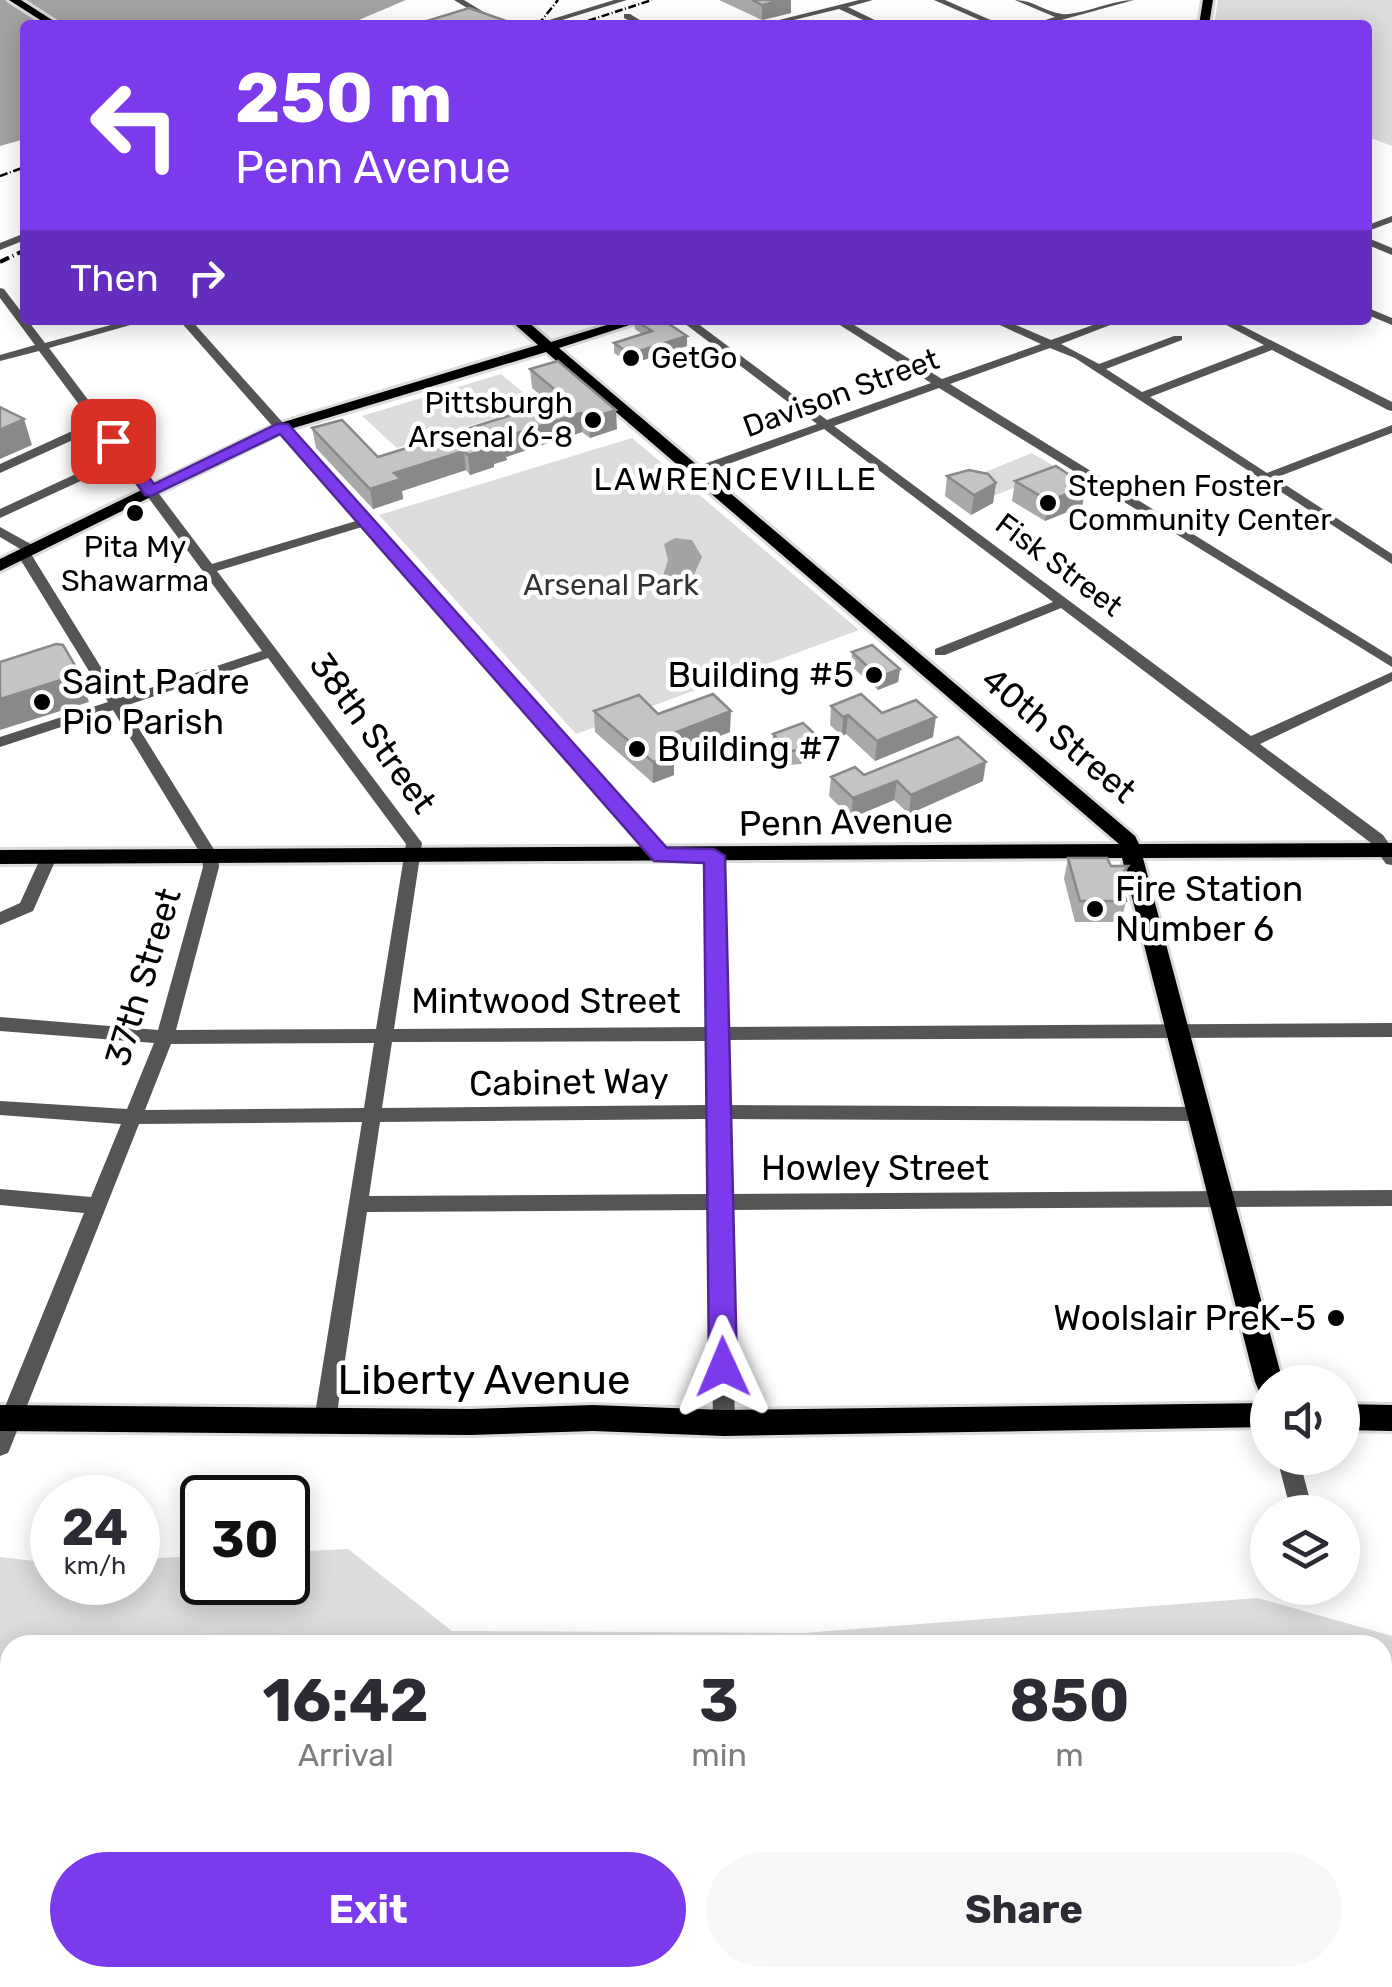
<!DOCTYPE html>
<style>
body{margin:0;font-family:Rubik,sans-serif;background:#f7f7f7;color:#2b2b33;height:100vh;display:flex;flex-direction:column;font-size:38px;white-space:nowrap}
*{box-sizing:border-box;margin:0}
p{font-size:32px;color:#7c7c81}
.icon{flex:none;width:55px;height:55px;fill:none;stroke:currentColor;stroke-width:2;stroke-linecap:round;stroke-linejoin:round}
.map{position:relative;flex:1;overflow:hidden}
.side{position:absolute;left:0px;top:1635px;width:1392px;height:352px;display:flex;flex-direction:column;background:#fff;border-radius:30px 30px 0 0;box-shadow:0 5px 25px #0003}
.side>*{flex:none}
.banner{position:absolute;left:20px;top:20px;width:1352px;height:305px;border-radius:10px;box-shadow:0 5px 25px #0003;background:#7c3aed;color:#fff;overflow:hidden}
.controls{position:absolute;left:1250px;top:1365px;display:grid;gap:20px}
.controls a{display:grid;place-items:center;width:110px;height:110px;border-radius:50%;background:#fff;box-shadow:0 5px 25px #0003;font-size:50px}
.speed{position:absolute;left:30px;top:1475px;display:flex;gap:20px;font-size:50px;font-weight:700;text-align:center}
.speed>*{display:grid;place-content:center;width:130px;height:130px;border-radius:50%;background:#fff;box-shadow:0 5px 25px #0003;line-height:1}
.speed small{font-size:25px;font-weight:400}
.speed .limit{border:5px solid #111;border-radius:15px;background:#fff;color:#111}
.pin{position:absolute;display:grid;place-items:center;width:85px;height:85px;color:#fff;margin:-42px;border-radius:20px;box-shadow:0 5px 15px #0006}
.me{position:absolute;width:110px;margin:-55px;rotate:359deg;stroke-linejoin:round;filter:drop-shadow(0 0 8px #0008)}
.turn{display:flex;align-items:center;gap:35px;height:210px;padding:0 50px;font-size:45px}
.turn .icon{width:130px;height:130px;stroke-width:2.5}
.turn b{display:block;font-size:70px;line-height:85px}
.then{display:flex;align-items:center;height:95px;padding:0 50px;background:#0003;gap:20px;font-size:38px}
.eta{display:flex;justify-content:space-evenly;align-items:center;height:170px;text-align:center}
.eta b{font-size:60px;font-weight:700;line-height:70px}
.action{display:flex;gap:20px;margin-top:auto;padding:20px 50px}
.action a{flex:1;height:115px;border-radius:60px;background:#7c3aed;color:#fff;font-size:40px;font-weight:700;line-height:115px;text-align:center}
.action a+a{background:#f7f7f7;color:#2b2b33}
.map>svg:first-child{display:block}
</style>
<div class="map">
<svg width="1392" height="1987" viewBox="0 0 1392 1987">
<rect width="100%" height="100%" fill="#fff"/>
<path fill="#dcdcdc" d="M1218 0H1392V146L1368 137V25H1214Z
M501 374 538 405 397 448 362 416Z
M632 438 859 630 576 734 379 515Z
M1032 453 1082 483 1063 490 1043 477 990 497 970 478Z
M348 1549 452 1631 803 1633 1258 1598 1392 1636V1700L1383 1694 1382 1645H10V1671L0 1670V1557L52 1563V1582H138V1559L202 1556V1582H288V1552Z
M0 1916H10V1978H957L1019 1987H0Z"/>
<path fill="#a3a3a3" d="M0 0H406L347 25H25V139L0 146Z
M675 538 692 540 702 557 692 579 678 582 663 576 668 560 664 544Z"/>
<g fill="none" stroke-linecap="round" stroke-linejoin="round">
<defs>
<path id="major" d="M9 0H21L60 25H48Z
M1203 0H1213L1209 25H1199Z
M510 320H526L551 342 623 320H645L559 348 1135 836 1139 844 1392 843V857L1143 858 1283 1382H1268V1394L1259 1391 1255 1382 1122 858 0 864V850L1119 844 546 352 287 430 0 571V559L277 424 538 345Z
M1268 1403V1427L724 1436 593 1431 470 1435 0 1431V1405L470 1409 593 1405 724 1410Z
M1342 1404 1392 1405V1431L1342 1430Z"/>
</defs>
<use href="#major" stroke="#dbdbdb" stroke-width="6"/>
<path fill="#555" fill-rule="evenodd" d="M454 0H464L505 25H495Z
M614 0H627L546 25H533Z
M859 0H873L848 7 885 25H874L839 9 773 25H759Z
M934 0H945L1002 25H991Z
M1015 0C1033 0 1045 12 1062 14 1079 16 1112 0 1134 0L1043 25H1029L1055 17Z
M624 14H630L648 25H638L624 18Z
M1392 216V222L1368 231V225Z
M25 233V240L0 250V243Z
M1368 238 1392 248V255L1368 245Z
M0 288 4 289 45 343 129 320H148L49 348 212 564 356 521 179 320H191L669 855 667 859H655L362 527 217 571 422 843 394 1029 708 1027 706 856 714 851 722 856 726 1027 1392 1023V1037L726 1040 728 1105 1200 1107 1207 1109 1209 1114 1207 1119 1200 1121 728 1119 730 1194 1392 1190V1206L730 1210 735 1423 732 1430 724 1433 716 1430 713 1423 710 1210 367 1212 336 1420 333 1427 325 1430 317 1427 314 1420 362 1122 139 1124 11 1446 8 1453 0 1456V1419L84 1213 0 1205V1189L91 1197 121 1124 0 1115V1101L127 1109 154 1043 0 1031V1017L158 1030 203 867 202 856 113 710 0 747V737L108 702 17 554 22 550 0 537V527L36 547V553L31 554 120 698 262 651 122 462 0 518V509L117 455 97 429 0 473V464L92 422 39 351 0 361V355L35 345 0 298ZM268 658 406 844 376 1029 176 1030 219 867 218 856 125 706ZM708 1041 709 1105 382 1108 392 1042ZM374 1043 364 1108 145 1110 171 1044ZM702 1119H709L710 1194 369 1196 380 1122Z
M1368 308 1392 318V325L1368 315Z
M680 320H693L827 420 931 383 832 320H846L942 379 1041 344 989 320H1004L1051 340 1107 320H1123L1061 344 1099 364 1174 336H1182V340L1106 369 1142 392 1264 345 1217 320H1231L1392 402V411L1388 410 1272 350 1150 397 1267 473 1392 425V433L1275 478 1392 554V564L1075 358 1050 348 950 384 1392 657V667L939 388 834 426 1251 736 1392 672V681L1260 744 1383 835 1392 848V865L1386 864 1371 843 1061 608 945 655H935V649L1053 602 824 429 698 475H690V469L817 424Z
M49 852 57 857 33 911 0 925V912L20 903 41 857Z
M1277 1458H1299L1313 1512H1291Z
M0 1687 10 1688V1712L0 1711Z
M1382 1938 1392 1939V1965L1382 1964Z"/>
<use href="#major" fill="#000" fill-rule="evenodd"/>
<path stroke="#000" stroke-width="2.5" stroke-dasharray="8 2.5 1 2.5" stroke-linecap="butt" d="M538 25 558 0
M575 25 652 0
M0 176 25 167"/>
<path stroke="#000" stroke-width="4" stroke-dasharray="10 4 1 4" stroke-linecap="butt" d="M0 262 25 250"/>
<path stroke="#000" stroke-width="6" stroke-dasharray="20 6 4 6" stroke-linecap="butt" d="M0 1886 10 1887
M1071 1978 1108 1987"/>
</g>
<path fill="#a9a9a9" d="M719 0H791V13L762 20Z
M634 320 687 346 631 364 614 353V343L642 334 635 329Z
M530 369 617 429 590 438 582 432 506 457 507 460 494 464V467L470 475 466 470 402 491 403 499 373 509 316 448 312 428 378 457 549 403 532 388Z
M947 476 996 483 993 503 971 515 945 496Z
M1015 481 1086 486 1082 506 1045 521 1012 501Z
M852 652 900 669 898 682 878 690 851 666Z
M831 706 882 713 933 737 875 761 846 734 842 736 830 725Z
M594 711 658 714 730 732 674 754V775L653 783 595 732Z
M773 734 820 739 819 753 800 764 789 765 772 748Z
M864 775 983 781 909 814 894 800 851 818 829 796 831 777Z
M1068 858 1111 866H1128L1123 886 1126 901 1121 922H1075L1064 879Z"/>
<path fill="#898989" d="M782 0H791V13L762 20V5Z
M687 336V346L631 364 630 354Z
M616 410 617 429 590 438 589 419Z
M581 413 582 432 506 457 507 460 494 464V467L470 475 468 455 502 438Z
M24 419 32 445 0 459V430Z
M464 451 466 470 402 491 403 499 373 509 370 489 394 473Z
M996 483 993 503 971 515 974 495Z
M1086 486 1082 506 1045 521 1049 501Z
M900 669 898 682 878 690 879 677Z
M80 674 89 702 0 730V699Z
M731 711 730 732 661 758V738Z
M848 715 846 734 842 736 843 717Z
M936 717 933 737 875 761 877 741Z
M820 739 819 753 800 764 801 750Z
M674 754V775L653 783V762Z
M986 762 983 781 909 814 911 795Z
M897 781 894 800 851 818 853 798Z
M1128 866 1123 887 1120 876Z"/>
<path fill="#c4c4c4" stroke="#898989" stroke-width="2.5" d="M752 0H782L762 5Z
M469 8 512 23 505 25H414Z
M635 320H663L687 336 630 354 614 343 652 331Z
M558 361 616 410 589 419 581 413 502 438 505 441 490 445 492 448 468 455 464 451 394 473 401 479 370 489 312 428 342 420 378 457 565 398 530 369Z
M0 407 24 419 0 430Z
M1056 466 1086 486 1049 501 1015 481Z
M969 470 988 474 996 483 974 495 947 476Z
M56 644 63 645 80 674 0 699V662Z
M872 645 900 669 879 677 852 652Z
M713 694 731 711 661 738 674 754 653 762 594 711 639 695 658 714Z
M861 694 882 713 916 700 936 717 877 741 848 715 843 717 831 706Z
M803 723 820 739 801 750 790 751 773 734Z
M958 737 986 762 911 795 897 781 853 798 831 777 855 767 864 775Z
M1068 858H1107L1111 866H1128L1120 876 1126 901H1080Z"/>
<path fill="#7c3aed" stroke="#51269a" stroke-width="2.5" d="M277 424H288L667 848 714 849 725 856 737 1367 733 1375 723 1379 713 1375 709 1367 704 863 654 861 280 434 151 496 145 495 105 441 119 438 154 484Z"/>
<g fill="#000" stroke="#fff" stroke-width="4">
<circle cx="631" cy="358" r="10"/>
<circle cx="593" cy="420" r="10"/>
<circle cx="1048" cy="503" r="10"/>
<circle cx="135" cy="513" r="10"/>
<circle cx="874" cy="675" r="10"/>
<circle cx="42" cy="702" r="10"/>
<circle cx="637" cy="749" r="10"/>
<circle cx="1095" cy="909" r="10"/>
<circle cx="1336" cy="1318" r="10"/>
</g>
<g text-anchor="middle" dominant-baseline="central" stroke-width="9" stroke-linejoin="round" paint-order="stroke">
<g font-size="30" fill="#000" stroke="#fff" text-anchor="start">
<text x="651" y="358">GetGo</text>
<text x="573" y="403" text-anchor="end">Pittsburgh<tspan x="573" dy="34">Arsenal 6-8</tspan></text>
<text x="1068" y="486">Stephen Foster<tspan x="1068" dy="34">Community Center</tspan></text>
<text x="135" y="547" text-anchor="middle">Pita My<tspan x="135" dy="34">Shawarma</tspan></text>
</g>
<g font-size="30" fill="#000" stroke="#fff">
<text transform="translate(841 393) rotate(-20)">Davison Street</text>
<text transform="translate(1059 565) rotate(37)">Fisk Street</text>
</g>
<g font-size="30" fill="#333" stroke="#fff">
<text x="611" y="585">Arsenal Park</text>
</g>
<g font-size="32" letter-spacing="2.5" fill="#000" stroke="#fff">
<text x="736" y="479">LAWRENCEVILLE</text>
</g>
<g font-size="35" fill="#000" stroke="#fff" text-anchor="start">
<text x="854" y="675" text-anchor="end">Building #5</text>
<text x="62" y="682">Saint Padre<tspan x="62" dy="40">Pio Parish</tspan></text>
<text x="657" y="749">Building #7</text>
<text x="1115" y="889">Fire Station<tspan x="1115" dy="40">Number 6</tspan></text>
<text x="1316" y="1318" text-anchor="end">Woolslair PreK-5</text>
</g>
<g font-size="35" fill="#000" stroke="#fff">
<text transform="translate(373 733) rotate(54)">38th Street</text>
<text transform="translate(1059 735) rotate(40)">40th Street</text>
<text transform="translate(846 822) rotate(-1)">Penn Avenue</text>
<text transform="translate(143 977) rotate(-73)">37th Street</text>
<text x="546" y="1001">Mintwood Street</text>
<text transform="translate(569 1082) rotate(-1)">Cabinet Way</text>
<text x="875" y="1168">Howley Street</text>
</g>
<g font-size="42" fill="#000" stroke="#fff">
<text x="484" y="1380">Liberty Avenue</text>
</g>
</g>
</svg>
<div class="controls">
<a><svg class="icon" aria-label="sound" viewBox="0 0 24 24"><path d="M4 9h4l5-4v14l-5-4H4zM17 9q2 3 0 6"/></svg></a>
<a><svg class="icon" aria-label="layers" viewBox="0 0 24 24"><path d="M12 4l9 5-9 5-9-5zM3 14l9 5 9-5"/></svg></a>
</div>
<div class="speed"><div>24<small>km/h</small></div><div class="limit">30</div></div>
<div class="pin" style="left:113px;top:441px;background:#d93025"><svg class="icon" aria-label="arrive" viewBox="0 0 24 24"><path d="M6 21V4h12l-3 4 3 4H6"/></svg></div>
<svg class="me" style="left:723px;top:1367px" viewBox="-20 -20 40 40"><path d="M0-17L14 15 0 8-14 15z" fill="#7c3aed" stroke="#fff" stroke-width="4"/></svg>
<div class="banner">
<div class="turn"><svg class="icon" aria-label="left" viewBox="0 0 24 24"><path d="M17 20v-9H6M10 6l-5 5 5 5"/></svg><div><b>250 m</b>Penn Avenue</div></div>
<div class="then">Then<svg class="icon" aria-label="right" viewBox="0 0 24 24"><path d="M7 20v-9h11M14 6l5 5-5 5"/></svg></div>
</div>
<section class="side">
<div class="eta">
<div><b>16:42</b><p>Arrival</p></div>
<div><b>3</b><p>min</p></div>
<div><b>850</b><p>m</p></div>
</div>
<div class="action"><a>Exit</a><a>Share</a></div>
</section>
</div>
